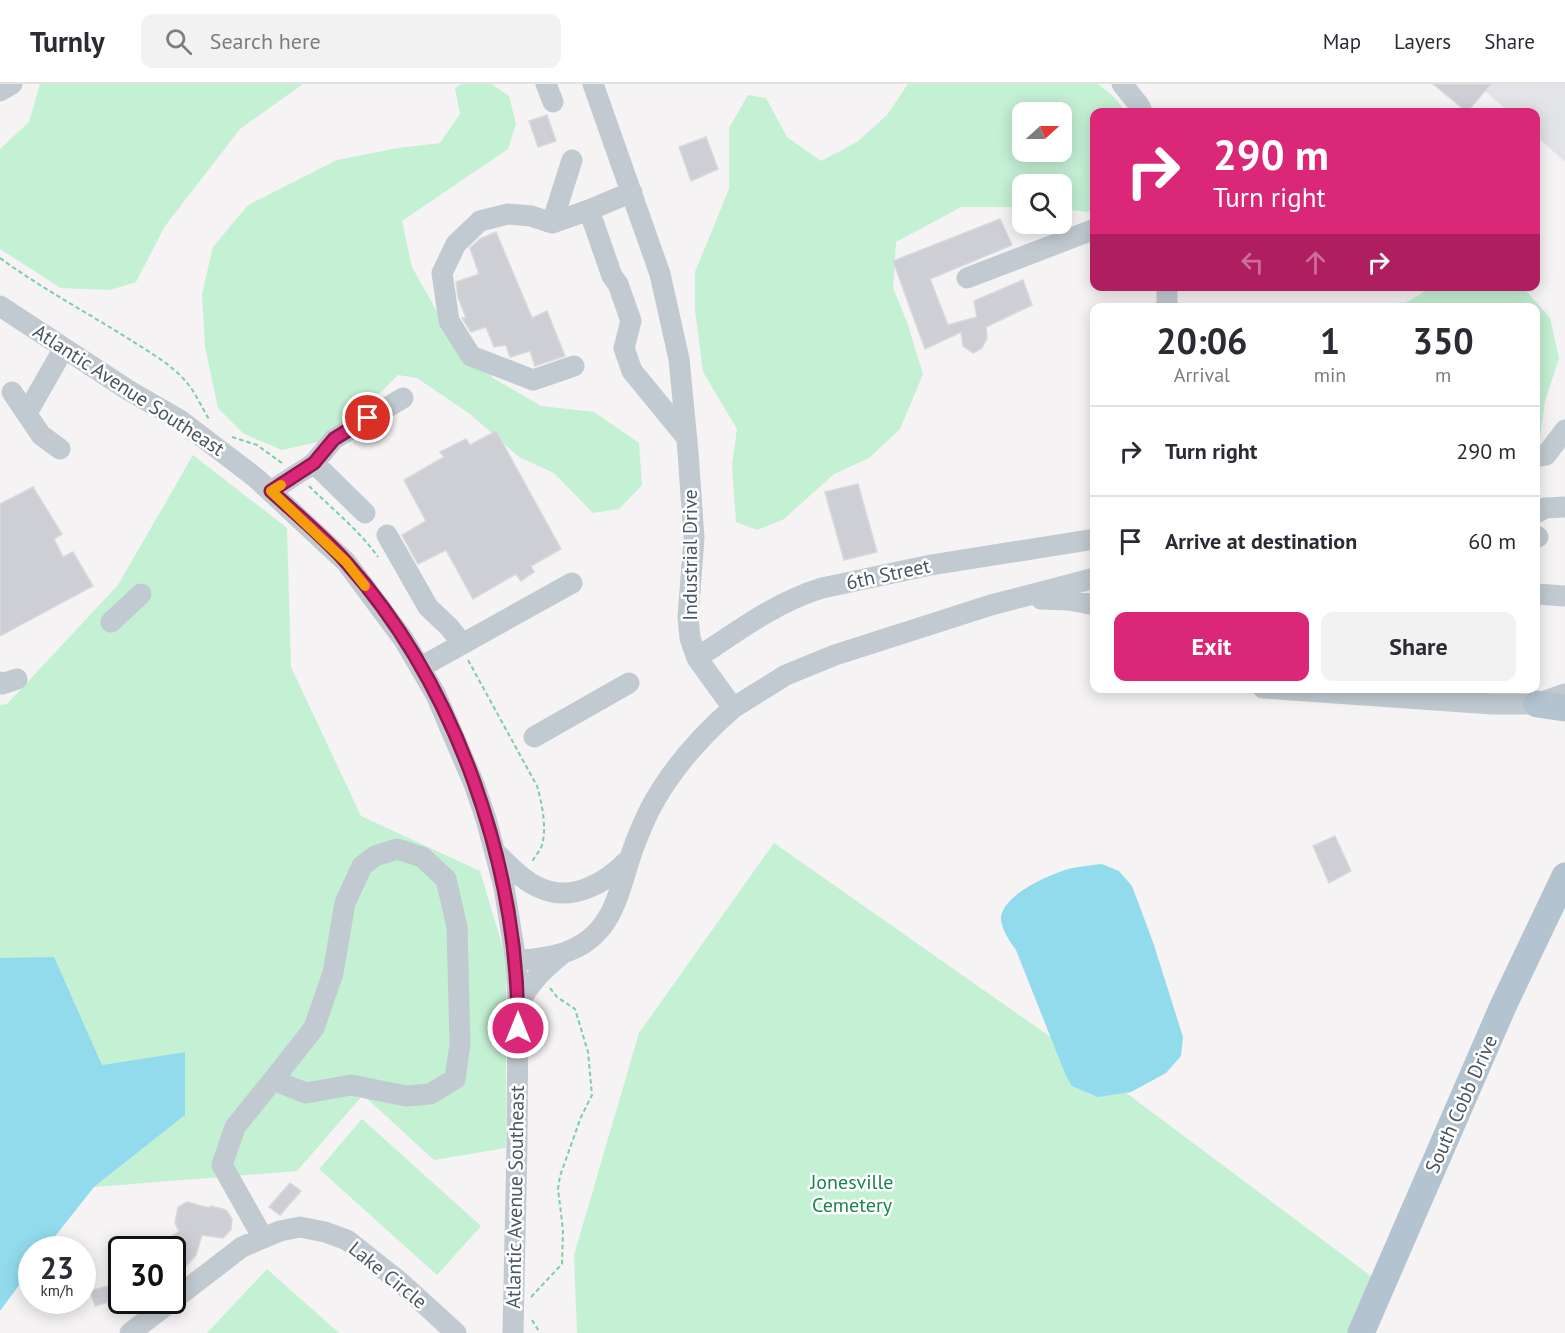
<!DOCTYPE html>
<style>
body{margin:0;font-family:"PT Sans",sans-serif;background:#f2f2f3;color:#2b2b33;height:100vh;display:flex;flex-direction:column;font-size:22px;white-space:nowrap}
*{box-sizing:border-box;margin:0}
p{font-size:20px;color:#7c7c81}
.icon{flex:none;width:33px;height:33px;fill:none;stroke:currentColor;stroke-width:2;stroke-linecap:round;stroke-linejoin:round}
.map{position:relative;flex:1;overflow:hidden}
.sheet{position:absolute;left:1090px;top:219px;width:450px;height:390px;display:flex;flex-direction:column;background:#fff;border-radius:12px;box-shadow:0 3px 15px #0003}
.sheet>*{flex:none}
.guide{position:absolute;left:1090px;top:24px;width:450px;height:183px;border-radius:12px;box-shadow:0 3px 15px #0003;background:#db2777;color:#fff;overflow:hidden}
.needle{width:39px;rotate:69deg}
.buttons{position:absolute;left:1012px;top:18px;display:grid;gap:12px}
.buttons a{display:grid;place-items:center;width:60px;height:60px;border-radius:12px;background:#fff;box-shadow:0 3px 15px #0003;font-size:30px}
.speed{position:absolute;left:18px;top:1152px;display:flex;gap:12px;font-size:30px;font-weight:700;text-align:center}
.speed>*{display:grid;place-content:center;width:78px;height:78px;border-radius:50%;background:#fff;box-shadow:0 3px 15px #0003;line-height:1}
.speed small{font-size:15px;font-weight:400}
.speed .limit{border:3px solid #111;border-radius:9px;background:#fff;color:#111}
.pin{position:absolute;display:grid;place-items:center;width:51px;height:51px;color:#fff;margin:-26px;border:3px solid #fff;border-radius:50%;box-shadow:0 2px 6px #0007}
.me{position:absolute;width:66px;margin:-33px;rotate:0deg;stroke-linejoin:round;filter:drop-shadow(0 0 4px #0008)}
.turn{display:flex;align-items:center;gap:21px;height:126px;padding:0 24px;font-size:27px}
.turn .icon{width:78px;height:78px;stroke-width:2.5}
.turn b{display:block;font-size:42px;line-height:51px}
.lanes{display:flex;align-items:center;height:57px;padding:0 24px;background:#0003;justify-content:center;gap:30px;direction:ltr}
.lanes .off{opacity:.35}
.eta{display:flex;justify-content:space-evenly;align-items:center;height:102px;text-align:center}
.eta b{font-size:36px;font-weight:700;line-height:42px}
.primary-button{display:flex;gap:12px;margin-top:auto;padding:12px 24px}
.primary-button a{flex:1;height:69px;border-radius:12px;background:#db2777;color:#fff;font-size:24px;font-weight:700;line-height:69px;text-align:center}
.primary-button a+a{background:#f2f2f3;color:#2b2b33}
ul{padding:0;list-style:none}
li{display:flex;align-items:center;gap:18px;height:90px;padding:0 24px;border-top:2px solid #e1e1e2}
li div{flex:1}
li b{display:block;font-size:22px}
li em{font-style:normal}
header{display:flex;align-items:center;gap:36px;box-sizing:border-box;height:84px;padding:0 30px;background:#fff;border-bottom:2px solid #e1e1e2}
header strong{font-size:28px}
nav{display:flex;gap:33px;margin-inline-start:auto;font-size:21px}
.search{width:420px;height:54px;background:#f2f2f3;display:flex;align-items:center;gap:15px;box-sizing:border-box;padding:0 21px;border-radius:12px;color:#7c7c81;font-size:22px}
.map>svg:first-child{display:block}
</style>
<header>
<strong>Turnly</strong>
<div class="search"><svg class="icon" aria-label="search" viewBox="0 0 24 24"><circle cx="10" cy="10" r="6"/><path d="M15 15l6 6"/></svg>Search here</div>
<nav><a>Map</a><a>Layers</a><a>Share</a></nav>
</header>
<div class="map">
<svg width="1565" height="1249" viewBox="0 0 1565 1249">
<rect width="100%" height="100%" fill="#f5f3f3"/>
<path fill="#e2e4e7" d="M1477 0H1565V78L1536 52V28H1509Z"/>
<path fill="#c4f0d4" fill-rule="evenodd" d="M40 0H303L240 45 165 142 136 198 110 206 61 204 0 165V65L29 38Z
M462 0H491L509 12 516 40 508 65 402 137 412 183 440 233 493 294 541 322 594 328 639 359 642 401 619 425 593 429 554 389 519 373 470 330 417 294 398 291 377 312 318 358 282 366 244 350 218 324 205 262 202 210 213 163 248 121 337 76 398 64 440 59 460 30 455 4Z
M908 0H1098L1114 13 1126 28H1095V125L1087 128 1062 125V100H1023V123H961L896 158 893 204 907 238 923 290 900 345 869 374 834 390 784 435 757 446 736 438 732 381 737 345 703 288 695 226V188L729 105V44L748 11 766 14 787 53 821 77 857 58 887 31ZM1023 28H1062V68H1023Z
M1522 202 1550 234 1559 274 1545 317 1536 383V224H1397L1429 205 1437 203Z
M193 371 287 444 291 583 361 732 480 787 506 874V1064L434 1076 363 1011 297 1087 94 1103 185 1031V968L102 981 54 874H0V621L7 620 118 501Z
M774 759 1062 961 1379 1198 1358 1249H577L574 1171 639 949Z
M362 1035 481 1142 437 1191 319 1085Z
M267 1185 339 1249H207Z"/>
<path fill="#92dbec" d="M1102 780 1119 787 1132 802 1153 858 1183 953 1181 972 1166 989 1131 1008 1098 1013 1072 1002 1066 992 1016 866C1010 858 1002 846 1001 836 999 812 1053 788 1073 784 1083 782 1092 781 1102 780Z
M54 873 102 981 185 968V1031L94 1103 45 1165 32 1166 31 1185 0 1227V874Z"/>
<path fill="#cdcfd5" stroke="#d7d9de" stroke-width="1.5" d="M1433 0H1491L1467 28Z
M547 31 556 57 538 63 529 37Z
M706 53 718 85 691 97 679 63Z
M1000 135 1012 161 930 195 948 241 977 233 974 217 1023 196 1032 221 986 243 987 254 982 264 973 269 963 262 961 248 925 265 893 177Z
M496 148 532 234 547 227 565 272 535 282 530 267 510 273 506 261 494 263 486 243 471 248 462 234H466L458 213 456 198 479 190 470 164 480 155Z
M496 347 561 465 531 482 534 488 521 497 516 490 473 515 446 466 418 480 402 451 426 437 404 396 444 373 440 368 466 355 470 361Z
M858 400 877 468 844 476 825 408Z
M33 403 62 450 54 455 63 473 73 468 93 502 0 552V420Z
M1335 752 1351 787 1329 799 1313 762Z
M290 1099 301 1107 280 1131 269 1123Z
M187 1118 209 1124 211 1122 226 1126 232 1135 231 1146 223 1154 202 1151 196 1171 186 1182 175 1176 172 1173V1166H168L171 1153 179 1147 175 1139 178 1123Z
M122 1198V1214L95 1222 90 1207Z"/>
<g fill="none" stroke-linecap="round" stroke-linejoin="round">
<path stroke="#7ccea4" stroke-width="2" stroke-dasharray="4.5 3" stroke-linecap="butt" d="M0 174C41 204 86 228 129 255 149 268 173 281 188 300 196 310 202 324 209 335
M232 353 257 361 282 379
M309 402C333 426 359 446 378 473
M468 576 537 702C542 719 547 744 542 761 540 767 535 772 532 778
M531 1213 562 1180 563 1146 558 1105 560 1092 581 1033 592 1011 588 968 575 925 557 913 550 904
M532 1236 540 1249"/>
<path stroke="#c1cad1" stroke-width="21" d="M546 0 553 18
M1122 0 1139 21 1142 28
M0 7 12 0
M632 108 589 126 612 192 618 200 631 237 624 264 632 287 687 354
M552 139 572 76
M967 194 1095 145
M1167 202V224
M0 222 128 306 180 336 256 394 346 478 404 556 436 611 474 700 486 735 504 803 516 877 518 917 517 1060 513 1249
M574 282 533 296 471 272 449 237 442 189 456 160 480 137 508 130 531 132 552 139 589 126
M12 308 41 351 60 365
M27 329 64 264
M1536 373 1546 371 1565 346
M314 379 365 429
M271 407 314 379 334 355 403 314
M1536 429 1545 424 1565 423
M387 451 428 523 449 543 462 559
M1536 452 1538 453
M1536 510 1565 512
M1041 515 1068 516 1095 521
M111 538 141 510
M697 574C738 547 776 518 822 504L931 481 1095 455
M421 583 572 499
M0 598 2 600 17 595
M1263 604 1492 620H1537L1565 610
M733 624 786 591 835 571 991 521 1095 494
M534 653 629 599
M496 769C510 782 523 797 540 804 573 819 607 798 629 775
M516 877C532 875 550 874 566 868 611 852 617 814 630 774 635 758 642 742 649 727 669 688 700 653 733 624L697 574 690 554 688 533 694 454 688 368 679 275 660 190 593 0
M518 924C527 900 543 886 562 870
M263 1154 222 1081 235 1043 273 996 306 1009 351 1001 406 1012 430 1010 455 995 460 960 457 843 446 795 422 773 397 765 375 772 362 782 345 819 333 889 314 944 273 996
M130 1249 242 1163 280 1147 300 1143 325 1148 347 1156 400 1198 456 1249"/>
<path stroke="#b3c3d0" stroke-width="27" d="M1537 620 1565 624
M1361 1249 1504 920 1565 792"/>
</g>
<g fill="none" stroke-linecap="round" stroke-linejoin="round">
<defs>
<path id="route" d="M368 334 334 355 314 379 271 407C296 430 324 453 347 479 456 602 518 780 518 944"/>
</defs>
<use href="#route" stroke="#8e194d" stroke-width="15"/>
<use href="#route" stroke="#db2777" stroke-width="10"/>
<path stroke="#f59e0b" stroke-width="10" d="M281 401 271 407 346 478 365 502"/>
</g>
<g text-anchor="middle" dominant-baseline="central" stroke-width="5" stroke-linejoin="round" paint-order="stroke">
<g font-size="20" fill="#4a5660" stroke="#fff">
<text transform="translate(129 306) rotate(33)">Atlantic Avenue Southeast</text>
<text transform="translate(690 471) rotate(-90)">Industrial Drive</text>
<text transform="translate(888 490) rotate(-12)">6th Street</text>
<text transform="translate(1461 1020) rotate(-66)">South Cobb Drive</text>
<text transform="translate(515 1113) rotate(-89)">Atlantic Avenue Southeast</text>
<text transform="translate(388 1191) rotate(39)">Lake Circle</text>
</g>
<g font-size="20" fill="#19844c" stroke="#fff">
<text x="852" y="1098">Jonesville<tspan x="852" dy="23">Cemetery</tspan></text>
</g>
</g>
</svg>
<div class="buttons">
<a><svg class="needle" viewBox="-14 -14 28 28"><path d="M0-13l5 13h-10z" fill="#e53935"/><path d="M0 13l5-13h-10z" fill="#7c7c81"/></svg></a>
<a><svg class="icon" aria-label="search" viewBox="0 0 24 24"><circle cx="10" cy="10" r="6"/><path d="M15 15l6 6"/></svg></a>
</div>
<div class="speed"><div>23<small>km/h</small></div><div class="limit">30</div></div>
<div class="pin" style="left:368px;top:334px;background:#d93025"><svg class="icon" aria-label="arrive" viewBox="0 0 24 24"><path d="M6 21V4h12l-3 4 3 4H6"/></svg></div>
<svg class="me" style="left:518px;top:944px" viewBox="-20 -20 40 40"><circle r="17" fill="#db2777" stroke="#fff" stroke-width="3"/><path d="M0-11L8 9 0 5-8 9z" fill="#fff"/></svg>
<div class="guide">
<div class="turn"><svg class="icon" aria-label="right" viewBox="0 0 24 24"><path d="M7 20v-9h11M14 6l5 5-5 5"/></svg><div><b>290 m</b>Turn right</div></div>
<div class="lanes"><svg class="icon off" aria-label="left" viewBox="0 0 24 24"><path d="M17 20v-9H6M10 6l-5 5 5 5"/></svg><svg class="icon off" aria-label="ahead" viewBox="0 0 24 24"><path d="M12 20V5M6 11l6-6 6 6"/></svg><svg class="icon" aria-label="right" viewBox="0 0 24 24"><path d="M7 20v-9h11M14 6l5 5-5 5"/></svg></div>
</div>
<section class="sheet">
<div class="eta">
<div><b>20:06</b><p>Arrival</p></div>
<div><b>1</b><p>min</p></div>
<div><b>350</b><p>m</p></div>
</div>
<ul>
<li><svg class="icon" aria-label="right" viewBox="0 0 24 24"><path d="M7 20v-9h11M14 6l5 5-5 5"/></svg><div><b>Turn right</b></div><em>290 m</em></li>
<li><svg class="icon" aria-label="arrive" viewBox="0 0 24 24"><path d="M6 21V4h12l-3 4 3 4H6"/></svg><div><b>Arrive at destination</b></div><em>60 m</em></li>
</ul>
<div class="primary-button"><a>Exit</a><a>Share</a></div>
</section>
</div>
